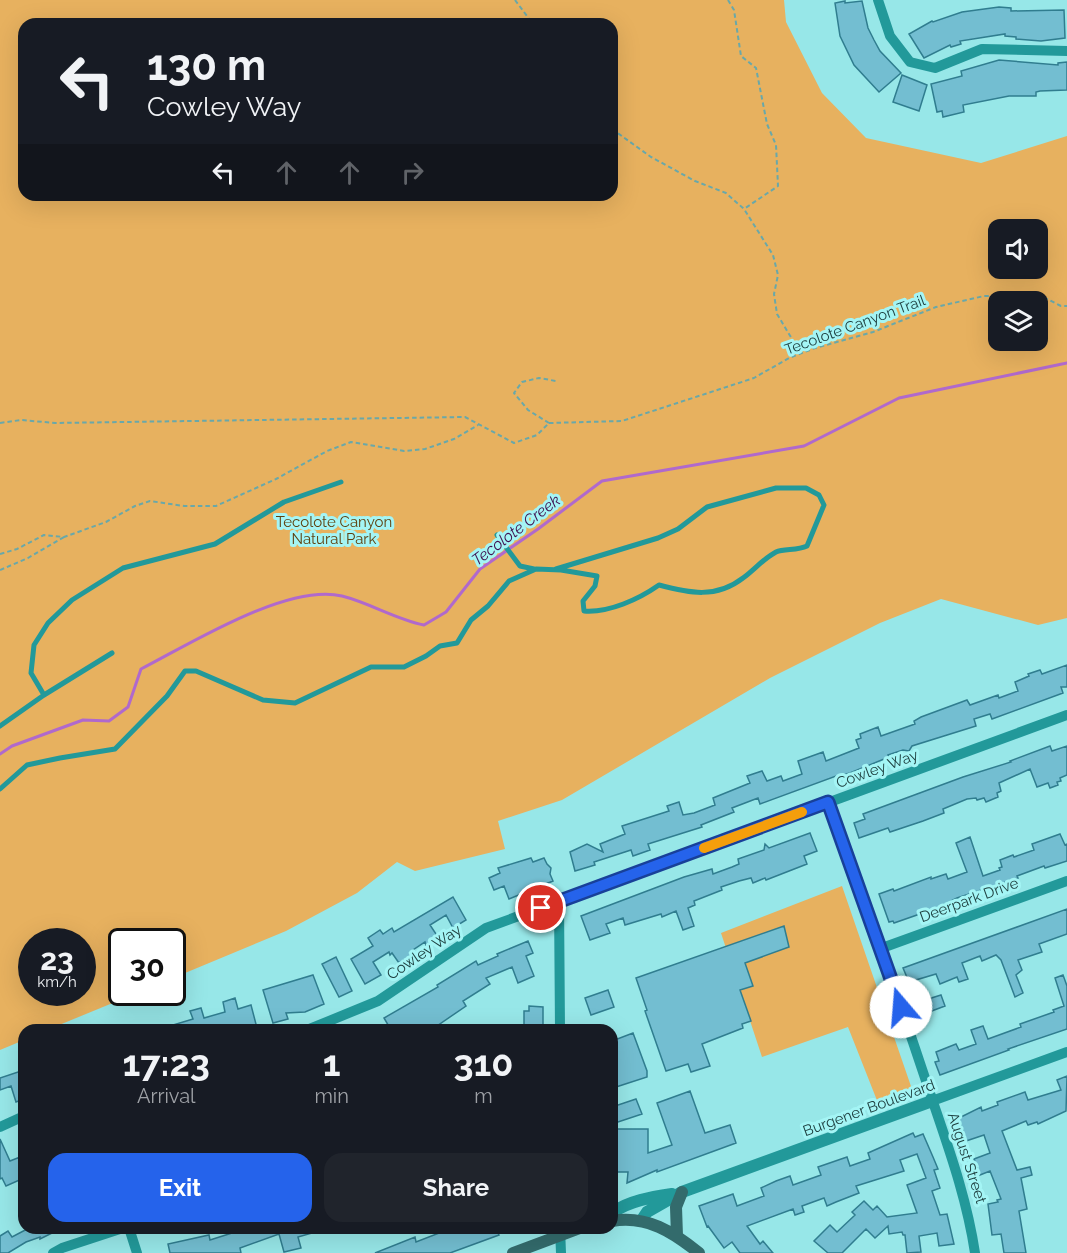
<!DOCTYPE html>
<style>
body{margin:0;font-family:Raleway,sans-serif;background:#20242c;color:#f1f3f6;height:100vh;display:flex;flex-direction:column;font-size:22px;white-space:nowrap}
*{box-sizing:border-box;margin:0}
p{font-size:20px;color:#9ea1a6}
.icon{flex:none;width:33px;height:33px;fill:none;stroke:currentColor;stroke-width:2;stroke-linecap:round;stroke-linejoin:round}
.map{position:relative;flex:1;overflow:hidden}
.side{position:absolute;left:18px;top:1024px;width:600px;height:210px;display:flex;flex-direction:column;background:#171b24;border-radius:18px;box-shadow:0 6px 24px #0002}
.side>*{flex:none}
.guide{position:absolute;left:18px;top:18px;width:600px;height:183px;border-radius:18px;box-shadow:0 6px 24px #0002;background:#171b24;color:#f1f3f6;overflow:hidden}
.fabs{position:absolute;left:988px;top:219px;display:grid;gap:12px}
.fabs a{display:grid;place-items:center;width:60px;height:60px;border-radius:12px;background:#171b24;box-shadow:0 6px 24px #0002;font-size:30px}
.speed{position:absolute;left:18px;top:928px;display:flex;gap:12px;font-size:30px;font-weight:700;text-align:center}
.speed>*{display:grid;place-content:center;width:78px;height:78px;border-radius:50%;background:#171b24;box-shadow:0 6px 24px #0002;line-height:1}
.speed small{font-size:15px;font-weight:400}
.speed .limit{border:3px solid #111;border-radius:9px;background:#fff;color:#111}
.pin{position:absolute;display:grid;place-items:center;width:51px;height:51px;color:#fff;margin:-26px;border:3px solid #fff;border-radius:50%;box-shadow:0 2px 6px #0007}
.me{position:absolute;width:66px;margin:-33px;rotate:342deg;stroke-linejoin:round;filter:drop-shadow(0 0 4px #0008)}
.turn{display:flex;align-items:center;gap:21px;height:126px;padding:0 30px;font-size:27px}
.turn .icon{width:78px;height:78px;stroke-width:2.5}
.turn b{display:block;font-size:42px;line-height:51px}
.lanes{display:flex;align-items:center;height:57px;padding:0 30px;background:#0003;justify-content:center;gap:30px;direction:ltr}
.lanes .off{opacity:.35}
.eta{display:flex;justify-content:space-evenly;align-items:center;height:102px;text-align:center}
.eta b{font-size:36px;font-weight:700;line-height:42px}
.primary-button{display:flex;gap:12px;margin-top:auto;padding:12px 30px}
.primary-button a{flex:1;height:69px;border-radius:18px;background:#2563eb;color:#fff;font-size:24px;font-weight:700;line-height:69px;text-align:center}
.primary-button a+a{background:#20242c;color:#f1f3f6}
.map>svg:first-child{display:block}
</style>
<div class="map">
<svg width="1067" height="1253" viewBox="0 0 1067 1253">
<rect width="100%" height="100%" fill="#97e7e8"/>
<path fill="#e7b15f" fill-rule="evenodd" d="M0 0H784L786 22 822 93 866 138 981 163 1067 136V618L1038 625 941 599 880 623 770 678 562 800 498 821 505 849 415 871 397 862 357 893 286 931 173 978 172 942H122V993H137L47 1030H24V1040L0 1050ZM24 24H612V195H24ZM999 230H1038V268H999ZM999 302H1038V340H999ZM32 942H82V993H32Z
M842 886 914 1095 880 1108 848 1027 762 1057 721 933Z"/>
<g fill="none" stroke-linecap="round" stroke-linejoin="round">
<path stroke="#b069cc" stroke-width="3" d="M0 754 12 746 83 720 109 721 128 707 141 669C190 644 287 583 342 596 370 603 395 619 424 625L446 612 480 569 538 529 602 481 804 446 899 398 1067 363"/>
</g>
<path fill="#73bed1" stroke="#307d8f" stroke-width="1.5" d="M845 1V3L862 1 868 28 874 40 880 51 901 73 879 92 854 65 840 36 835 3Z
M999 7 1011 8V11L1064 10 1065 38 1041 41 1016 39V37L1005 36V34L960 41 961 44 951 47 950 45 924 58 909 34 932 21 933 22 962 12Z
M999 60 1058 65V63L1067 62V90L1040 91 1036 92V96H1009L963 105 964 112 943 117 942 111 937 112 931 84 962 76 961 71Z
M902 75 927 85 919 111 893 102Z
M1067 665V687H1061L1063 693 992 719 990 714 974 719 976 726 912 746 909 751 903 750 888 755 889 757 850 773 836 777V776L760 804 758 798 732 808 734 812 701 825 702 827 648 844 650 850 633 856 631 850 594 862 595 865 575 871 570 852 587 844 603 852 600 844 625 834 622 826 669 811 667 806 679 802 683 815 694 813 715 805 713 798 750 783 747 776 762 771 767 781 781 776 783 781 802 774 798 761 823 752 826 761 859 748 856 740 861 738 860 734 878 727 881 736 915 724 914 721 921 717 967 700 970 705 998 695 999 698 1018 691 1015 682 1029 676 1028 674 1040 670 1042 674Z
M1050 746 1052 751 1067 746V775L1060 778 1061 781 1057 782 1058 785 1050 788 1048 783 1037 787 1030 769 999 783 1001 791 997 793 998 797 986 802 984 798 977 800 976 798 967 799 943 809 944 813 923 821 890 832 888 828 859 838 854 823 865 819 863 814 963 777 1011 762 1010 761Z
M810 833 817 851 804 856 807 864 766 880 765 878 753 883 751 878 739 881 721 887 722 890 694 901 695 905 688 908 694 926 683 930 676 911 662 917 661 914 625 925 623 918 606 924 610 933 590 940 581 916 684 877 712 869 713 874 732 867 739 864 738 859 764 850 765 844 769 848Z
M1060 834 1065 845 1067 844V861L1045 868 1044 866 1017 876 1018 878 957 898 937 908 894 923 893 921 889 922 879 894 893 889 894 891 931 877V879L946 874 948 879 967 872 956 843 970 837 983 876 1000 870 999 868 1002 867 1000 860 1013 855 1014 857 1034 850 1032 844Z
M531 858 533 862 544 858 547 864 551 868 550 874 553 881 509 899 504 886 494 890 489 878 500 873 498 868Z
M453 897 466 920 453 928 446 915 430 925 438 937 426 945 425 942 410 952 412 955 399 963 392 953 390 955 389 952 373 962 381 975 365 984 351 959 373 946 368 938 380 930 383 934 392 928 394 932Z
M1067 909V934L1039 944 1042 952 1018 960 1022 970 1016 975 1023 993 1015 997 1001 960 996 955 982 961 980 956 962 963 968 979 959 982 957 977 940 984 936 974 909 982 903 968Z
M784 926 789 947 745 963 753 986 740 990 751 1021 742 1024 743 1028 702 1044 710 1066 691 1072 688 1064 666 1071 645 1011 647 1010 636 978Z
M528 941 533 953 526 956 534 976 518 983 512 967 486 978 490 984 463 1001 466 1006 431 1030H391L384 1018 438 987 437 985 476 961 478 965 498 956 497 954Z
M336 957 352 991 339 997 322 964Z
M313 975 324 1004 305 1012 286 1013 288 1019 273 1023 263 990Z
M1063 975 1067 986V1029L1008 1049 1009 1050 940 1075 935 1062 939 1061 936 1052 956 1044 959 1050 976 1044 971 1030 983 1026 988 1039 1021 1027 1020 1024 1054 1012 1053 1010 1064 1006 1055 978Z
M608 990 614 1007 591 1015 585 998Z
M941 995 945 1006 929 1012 925 1000Z
M235 998 238 1009 251 1005 257 1028 250 1030H163V1028L193 1019 190 1011 201 1008 204 1018 225 1012 223 1002Z
M529 1006 543 1007V1030H524V1011H529Z
M633 1033 647 1071V1077L616 1087 612 1075V1041Z
M24 1070V1099L16 1102 11 1086 0 1090V1078Z
M1067 1076 1066 1111 1038 1124 1037 1122 1028 1125 1026 1121 1002 1131 1017 1170 1030 1167 1032 1175 1021 1178 1027 1209 1019 1211 1026 1253H1004L1001 1234 992 1235 988 1204 998 1202 997 1200 1001 1199 990 1171 980 1175 974 1159 990 1153 984 1135 966 1141 959 1118 981 1107 982 1111 998 1105 997 1102 1025 1092 1028 1100 1061 1090 1057 1080Z
M690 1091 705 1133 730 1125 736 1143 657 1172V1170L627 1183 628 1172H612V1129H648V1153L672 1145 657 1103Z
M636 1099 642 1114 612 1124V1107Z
M913 1133 915 1137 923 1134 933 1157 938 1169 934 1170 940 1188 932 1191 940 1215 947 1214 954 1244 939 1246 937 1233 919 1236 921 1252 907 1253 905 1235H903L902 1232 889 1234 888 1226 875 1238 866 1229 842 1253H828L814 1241 830 1225 837 1232 855 1215 852 1212 864 1201 873 1210 877 1206 887 1217 917 1213 907 1185 926 1178 917 1154 900 1160 904 1171 856 1186 859 1193 836 1202 827 1206 824 1198 802 1206 804 1212 795 1215 793 1209 747 1226 760 1244 763 1241 773 1253H740L732 1242 724 1248 708 1226 707 1227 699 1206 733 1194 737 1206 764 1196 761 1188 776 1181 790 1176 793 1185 821 1175 818 1167 847 1157 850 1166 870 1159 868 1153Z
M0 1139 10 1161 20 1157 21 1160 24 1159V1178L6 1186 2 1178 0 1179Z
M29 1228H62L40 1239V1237L26 1242 8 1253H0V1236L8 1231 12 1237Z
M230 1228H319V1231L298 1237 301 1248 284 1252 279 1234 240 1248 241 1253H170L168 1244 209 1235 210 1240 232 1233Z
M452 1228H496L499 1235 450 1253H375L415 1237 416 1242Z"/>
<g fill="none" stroke-linecap="round" stroke-linejoin="round">
<path stroke="#69a8a9" stroke-width="2" stroke-dasharray="4.5 3" stroke-linecap="butt" d="M515 0 533 24
M728 0 734 10 741 56 756 68 767 124 776 145 778 186 744 209
M612 129 651 157 695 181 726 193 744 209 773 255 778 275 774 294 777 314 801 354
M0 423 21 420 55 423 465 417 514 443 537 435 549 423
M549 423 622 421 754 378 789 358 815 348 873 332 936 307 984 296 1039 295 1061 306H1067
M549 423 528 410 514 393 522 382 539 378 556 381
M0 554 17 549 44 535 64 537 106 522 135 506 150 501 184 506H216L276 479 327 451 351 442 404 451 425 449 454 439 478 425
M0 570 28 558 64 537"/>
<path stroke="#22999a" stroke-width="5" d="M497 535 520 566 534 569
M112 653 44 695 31 673 34 645 48 623 72 600 123 568 215 544 284 502 341 482
M0 726 44 695
M0 789 27 765 60 758 115 749 167 696 185 671H196L263 700 295 703 371 667H404L426 656 440 646 457 643 471 620 488 606 509 581 536 569 561 570 597 576 595 586 583 601 584 611C609 613 639 599 659 585 689 593 716 599 743 578 754 570 763 559 776 552 784 548 797 551 807 546L824 505 819 495 806 488H776L707 507 678 529 658 538 556 569"/>
<path stroke="#22999a" stroke-width="10" d="M878 0 890 36 910 62 935 68 982 49 1067 51
M829 802C862 894 894 985 925 1078 944 1136 966 1192 975 1253
M559 901 560 1030
M882 948 1067 881
M307 1030 378 1001 486 928 1067 715
M932 1101 1067 1052
M0 1127 24 1116
M129 1228 137 1253
M560 1228 561 1253
M53 1253 62 1248 123 1228"/>
<path stroke="#22999a" stroke-width="12" d="M612 1213C628 1201 652 1197 672 1194
M641 1221 647 1212 682 1192 932 1101"/>
<path stroke="#336b6c" stroke-width="12" d="M612 1221C647 1215 673 1232 699 1253
M677 1236 676 1207 682 1192
M513 1253 580 1228"/>
</g>
<g fill="none" stroke-linecap="round" stroke-linejoin="round">
<defs>
<path id="route" d="M541 908 828 802 901 1007"/>
</defs>
<use href="#route" stroke="#184099" stroke-width="15"/>
<use href="#route" stroke="#2563eb" stroke-width="10"/>
<path stroke="#f59e0b" stroke-width="10" d="M704 848 802 812"/>
</g>
<g text-anchor="middle" dominant-baseline="central" stroke-width="6" stroke-linejoin="round" paint-order="stroke">
<g font-size="15" fill="#1f4141" stroke="#a4f5f5">
<text transform="translate(855 325) rotate(-20)">Tecolote Canyon Trail</text>
<text transform="translate(877 769) rotate(-20)">Cowley Way</text>
<text transform="translate(969 900) rotate(-20)">Deerpark Drive</text>
<text transform="translate(424 952) rotate(-34)">Cowley Way</text>
<text transform="translate(869 1108) rotate(-20)">Burgener Boulevard</text>
<text transform="translate(967 1158) rotate(72)">August Street</text>
</g>
<g font-size="15" fill="#5f410f" stroke="#a4f5f5">
<text x="334" y="522">Tecolote Canyon<tspan x="334" dy="17">Natural Park</tspan></text>
</g>
<g font-size="16" font-style="italic" fill="#3f104f" stroke="#a4f5f5">
<text transform="translate(516 530) rotate(-37)">Tecolote Creek</text>
</g>
</g>
</svg>
<div class="fabs">
<a><svg class="icon" aria-label="sound" viewBox="0 0 24 24"><path d="M4 9h4l5-4v14l-5-4H4zM17 9q2 3 0 6"/></svg></a>
<a><svg class="icon" aria-label="layers" viewBox="0 0 24 24"><path d="M12 4l9 5-9 5-9-5zM3 14l9 5 9-5"/></svg></a>
</div>
<div class="speed"><div>23<small>km/h</small></div><div class="limit">30</div></div>
<div class="pin" style="left:541px;top:908px;background:#d93025"><svg class="icon" aria-label="arrive" viewBox="0 0 24 24"><path d="M6 21V4h12l-3 4 3 4H6"/></svg></div>
<svg class="me" style="left:901px;top:1007px" viewBox="-20 -20 40 40"><circle r="19" fill="#fff"/><path d="M0-13L10 11 0 6-10 11z" fill="#2563eb"/></svg>
<div class="guide">
<div class="turn"><svg class="icon" aria-label="left" viewBox="0 0 24 24"><path d="M17 20v-9H6M10 6l-5 5 5 5"/></svg><div><b>130 m</b>Cowley Way</div></div>
<div class="lanes"><svg class="icon" aria-label="left" viewBox="0 0 24 24"><path d="M17 20v-9H6M10 6l-5 5 5 5"/></svg><svg class="icon off" aria-label="ahead" viewBox="0 0 24 24"><path d="M12 20V5M6 11l6-6 6 6"/></svg><svg class="icon off" aria-label="ahead" viewBox="0 0 24 24"><path d="M12 20V5M6 11l6-6 6 6"/></svg><svg class="icon off" aria-label="right" viewBox="0 0 24 24"><path d="M7 20v-9h11M14 6l5 5-5 5"/></svg></div>
</div>
<section class="side">
<div class="eta">
<div><b>17:23</b><p>Arrival</p></div>
<div><b>1</b><p>min</p></div>
<div><b>310</b><p>m</p></div>
</div>
<div class="primary-button"><a>Exit</a><a>Share</a></div>
</section>
</div>
